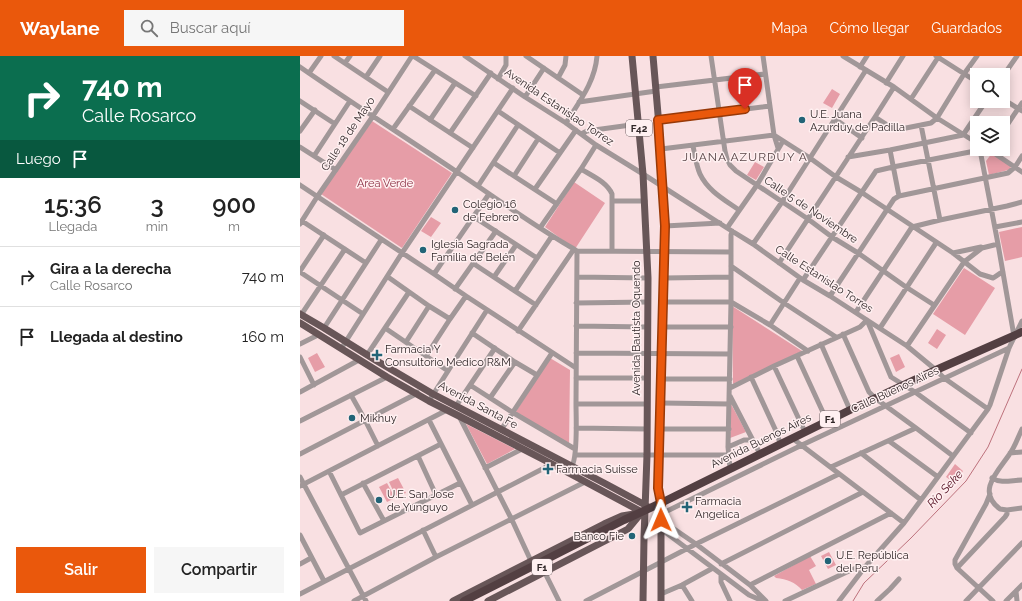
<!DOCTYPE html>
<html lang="es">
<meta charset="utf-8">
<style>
body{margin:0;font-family:Raleway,sans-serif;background:#f6f6f6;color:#222;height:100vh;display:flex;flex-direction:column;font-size:15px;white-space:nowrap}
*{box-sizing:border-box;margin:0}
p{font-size:13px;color:#767676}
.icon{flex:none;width:22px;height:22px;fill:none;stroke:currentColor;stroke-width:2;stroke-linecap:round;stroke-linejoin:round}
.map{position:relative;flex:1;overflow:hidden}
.sheet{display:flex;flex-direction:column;background:#fff;width:300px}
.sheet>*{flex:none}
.top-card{background:#0b6e4f;color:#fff;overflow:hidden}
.fabs{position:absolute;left:670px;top:12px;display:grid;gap:8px}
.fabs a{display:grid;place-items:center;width:40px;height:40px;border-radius:0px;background:#fff;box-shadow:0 2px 10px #0003;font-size:20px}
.pin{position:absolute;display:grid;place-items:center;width:34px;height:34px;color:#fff;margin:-41px -17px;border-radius:50% 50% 50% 0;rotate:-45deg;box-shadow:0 0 4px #0007}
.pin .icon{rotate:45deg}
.me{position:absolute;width:44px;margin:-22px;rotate:359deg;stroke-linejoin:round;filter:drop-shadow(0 0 3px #0008)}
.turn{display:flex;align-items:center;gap:14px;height:84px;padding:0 16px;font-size:18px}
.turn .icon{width:52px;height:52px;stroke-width:2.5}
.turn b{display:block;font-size:28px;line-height:34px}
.then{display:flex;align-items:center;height:38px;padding:0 16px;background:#0003;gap:8px;font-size:15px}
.eta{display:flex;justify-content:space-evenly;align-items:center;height:68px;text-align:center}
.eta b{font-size:24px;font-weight:600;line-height:28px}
.cta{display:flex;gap:8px;margin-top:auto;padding:8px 16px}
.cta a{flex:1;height:46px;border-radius:0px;background:#ea580c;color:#fff;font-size:16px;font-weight:600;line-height:46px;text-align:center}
.cta a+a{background:#f6f6f6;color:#222}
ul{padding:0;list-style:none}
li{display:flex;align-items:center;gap:12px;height:60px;padding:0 16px;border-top:1px solid #e0e0e0}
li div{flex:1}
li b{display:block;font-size:15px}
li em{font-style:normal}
header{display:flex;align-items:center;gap:24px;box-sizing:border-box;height:56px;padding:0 20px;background:#ea580c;color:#fff}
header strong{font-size:19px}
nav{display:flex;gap:22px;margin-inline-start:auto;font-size:14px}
.search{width:280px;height:36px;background:#f6f6f6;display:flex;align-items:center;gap:10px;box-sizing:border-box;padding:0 14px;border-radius:0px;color:#767676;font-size:15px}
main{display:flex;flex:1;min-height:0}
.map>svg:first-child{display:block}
</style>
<header>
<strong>Waylane</strong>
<div class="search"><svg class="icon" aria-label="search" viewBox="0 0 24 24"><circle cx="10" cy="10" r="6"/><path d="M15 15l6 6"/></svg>Buscar aquí</div>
<nav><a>Mapa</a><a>Cómo llegar</a><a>Guardados</a></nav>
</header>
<main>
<section class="sheet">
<div class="top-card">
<div class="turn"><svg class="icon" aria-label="right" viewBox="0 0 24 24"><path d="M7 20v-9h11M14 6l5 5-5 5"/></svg><div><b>740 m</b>Calle Rosarco</div></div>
<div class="then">Luego<svg class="icon" aria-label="arrive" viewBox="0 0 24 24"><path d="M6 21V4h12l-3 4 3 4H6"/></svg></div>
</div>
<div class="eta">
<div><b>15:36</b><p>Llegada</p></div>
<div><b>3</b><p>min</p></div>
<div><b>900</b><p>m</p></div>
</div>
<ul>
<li><svg class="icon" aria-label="right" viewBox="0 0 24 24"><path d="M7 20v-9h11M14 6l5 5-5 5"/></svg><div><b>Gira a la derecha</b><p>Calle Rosarco</p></div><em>740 m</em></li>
<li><svg class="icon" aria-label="arrive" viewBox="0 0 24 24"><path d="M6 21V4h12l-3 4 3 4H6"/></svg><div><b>Llegada al destino</b></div><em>160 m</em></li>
</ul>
<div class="cta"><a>Salir</a><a>Compartir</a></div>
</section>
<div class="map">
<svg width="722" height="545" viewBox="0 0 722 545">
<rect width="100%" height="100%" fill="#f9e0e2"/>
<path fill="#e69da7" d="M532 33 540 38 532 52 523 47Z
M72 65 152 117 102 192 21 138Z
M692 97 710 110 711 112 708 114 689 119 686 105Z
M455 106 464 111 456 124 447 119Z
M274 126 305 147 275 193 245 171Z
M131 161 141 167 131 181 121 175Z
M722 171V201L705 205 699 176Z
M664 212 695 232 665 279 633 258Z
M432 250 502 295 433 328Z
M637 273 646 279 637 293 628 287Z
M17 297 25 311 15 316 8 302Z
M599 298 605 311 596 316 590 302Z
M250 302 270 314 269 392 215 357Z
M431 348 446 376 430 382Z
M166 368 215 393 187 408Z
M655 408 663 415 655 427 646 421Z
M98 422 106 437 96 441 89 426Z
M87 427 95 442 87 446 79 431Z
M529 496 536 509 528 513 521 500Z
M510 500 516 510 509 514 516 528 502 534C495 526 487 523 476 522L474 520Z"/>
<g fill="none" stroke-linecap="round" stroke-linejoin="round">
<path stroke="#bd717c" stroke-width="1" d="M553 545 564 527 611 482 666 425 688 391 722 313"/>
<path stroke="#a19798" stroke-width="5" d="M34 0 88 36
M113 0 176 40
M165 0 225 41 266 67 296 89 343 118 427 172 453 188 503 224 530 240 607 290 636 314 644 322 688 353
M226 0 283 39
M411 0 425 95 427 103 430 109 436 115 508 163 532 181 558 197 606 231 634 249
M463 0 474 79 478 92
M543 0 594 31 637 62 677 87
M636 0 677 26
M45 7 50 0
M0 11C52 47 105 81 157 116 196 142 234 170 274 193L277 195 431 196
M560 11 567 0
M9 17 21 0
M703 20 717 0
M66 21 80 0
M258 22 265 9 266 0
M198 23 206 9V0
M586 27 603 0
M356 31 465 18
M225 41 244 12
M611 43 639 0
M703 43 722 55
M0 45 35 68
M279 46 356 35
M109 50 173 92
M198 55 260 97
M575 61 592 72 596 73H601L631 67 637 62 664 18 677 0
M535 63 562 82
M130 64 155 27
M359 64 470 50
M266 67C279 46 295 26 297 0
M621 69 640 164
M93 73 135 14
M0 75 15 54
M703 75 722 47
M150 77 191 17
M281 78 287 75 338 68
M393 90C395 99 396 109 400 118 408 135 425 144 439 154
M0 91 36 114
M361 93 474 79 510 102 536 121 561 136 653 197 680 218 693 222C697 220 699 217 703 216
M681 93 680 94 698 188 714 280
M688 93 722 116
M590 94 599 140
M14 100 50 45
M548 101 590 94 663 79 686 45
M194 107 257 148
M281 113C292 120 307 126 312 138V195
M214 120 238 83
M0 129 134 218 166 240 276 312
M178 130 218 69
M235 133 276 74
M313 145H345
M174 161 237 202
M2 165 66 207
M0 168 17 141 73 60 112 0
M365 170 420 167
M695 171 722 166
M240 172 281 113 296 89
M427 172 457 129 483 85
M453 188 482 146 566 14
M653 197 681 191
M479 207 575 61 594 31
M174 208 236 249
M431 210 484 247 536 281
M0 215 24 179
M0 216 63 258
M134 218 189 138
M88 221 129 250 150 263 166 240
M194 221 216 189
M277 221 348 222
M364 222 431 221
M503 224 576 115 593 111 680 94
M155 233 196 175
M215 235 252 180
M530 240 594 143 599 140 708 117 715 111 722 100
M363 246H431L470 269 508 295
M276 247 348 246
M556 256 612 171 640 164 707 150 722 146
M1 259 45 193
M470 269 500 222
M276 270 348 271
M363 271H431
M24 272 81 184
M85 272 148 315
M580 272 636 187
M218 275 274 193
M172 277 215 306 237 319
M543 278 569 336 575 342 616 372 653 400
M106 286 129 250
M0 288 18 279
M521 288 550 354
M607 290 664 206 682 192 698 188
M41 293 102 197 213 32
M276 297 430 298
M67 299 109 236
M126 300 150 263
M497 300 527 365
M0 301 14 329
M474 310 505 376
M451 321 476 375 480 387
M276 322H347
M361 323H430
M170 329 212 356 275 393
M430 332 474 310 560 271 567 264 591 321 615 336 671 377
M0 336 59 304
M51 339 65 364 78 390
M430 340 460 398
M190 342 215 306
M129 345 148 315 187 254
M361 347 429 348
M276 348H347
M156 350 195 292
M159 360 212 464 231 505
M129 364 172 449
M0 365 87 321
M276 372 347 373
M360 373H429
M722 373C718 381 715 391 709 399 698 415 676 436 700 453L707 454 722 452
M201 374 252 297
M492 382 604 467
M589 385 638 421
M428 391 444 384H452
M561 397 621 444
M710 397 722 396
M0 398 110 341 116 338 117 336
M275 399H428
M118 400 136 439
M272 410C278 399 276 361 276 348L277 195
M531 411 616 372
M185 412 222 393
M430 412 428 391 431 246V179L432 175
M29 415 60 477 160 427
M0 421 66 545
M692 422C701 428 712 424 722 424
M63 427 84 465
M0 430 147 354
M690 438 686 448 655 504V508L657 512 693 545
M41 439 141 388
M361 458 502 389 709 292
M361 464 396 488 450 529 466 545
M361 473 449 539 463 545
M123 474 136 501
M0 479 24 525
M0 508 11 502
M421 508 563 436
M657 512 705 461 707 458V454
M244 515 259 545
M421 518V526L430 545
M382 529 392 545
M450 529 591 457
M716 535 717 545
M0 538 252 408
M361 538 382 529 413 512
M54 545 136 501 285 426
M286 545 396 488 539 418
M485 545 549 515 556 512 565 511 604 467 688 353 690 349 709 292 722 265
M539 545 565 511
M577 545 590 533 599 523
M666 545 722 487
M706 545 722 529"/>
<path stroke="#685658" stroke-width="7" d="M332 0 343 118 348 222 347 399 344 482 343 545
M353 0 361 93 365 170 358 432 361 447V545
M0 258 24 272 77 305 133 338 306 428 347 450
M0 267 87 321 129 345 159 360 252 408 342 456
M153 545 304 468 322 460 334 458
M188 545 328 473 342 456"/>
<path stroke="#533f42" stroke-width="8" d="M164 545 324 464 361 447 550 354 636 314 722 276"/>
</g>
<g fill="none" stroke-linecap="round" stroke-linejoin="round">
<defs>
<path id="route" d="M361 464V447L358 432 365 170 358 64 445 53"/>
</defs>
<use href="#route" stroke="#983908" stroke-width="10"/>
<use href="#route" stroke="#ea580c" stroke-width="7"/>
</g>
<g fill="#226477" stroke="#fff0f1" stroke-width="1.5">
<circle cx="502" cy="64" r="4"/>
<circle cx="155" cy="154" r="4"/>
<circle cx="123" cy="194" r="4"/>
<path d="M75 293h4v4h4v4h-4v4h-4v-4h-4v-4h4z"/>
<circle cx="52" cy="362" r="4"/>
<path d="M246 407h4v4h4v4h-4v4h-4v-4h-4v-4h4z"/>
<circle cx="79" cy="444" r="4"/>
<path d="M385 445h4v4h4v4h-4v4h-4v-4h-4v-4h4z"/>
<circle cx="332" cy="480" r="4"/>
<circle cx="528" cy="505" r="4"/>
</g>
<g text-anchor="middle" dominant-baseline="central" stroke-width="3" stroke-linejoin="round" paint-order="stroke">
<g fill="#fff0f1" stroke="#6e6364" stroke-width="1">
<rect x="326" y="64" width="26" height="16" rx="3"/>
<rect x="520" y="355" width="20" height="16" rx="3"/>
<rect x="232" y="503" width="20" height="16" rx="3"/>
</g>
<g font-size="10" font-weight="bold" fill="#302728">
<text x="339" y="72">F42</text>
<text x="530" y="363">F1</text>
<text x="242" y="511">F1</text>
</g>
<g font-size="11" fill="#302728" stroke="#fff0f1">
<text transform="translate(259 51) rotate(34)">Avenida Estanislao Torrez</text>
<text transform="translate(48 78) rotate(-56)">Calle 18 de Mayo</text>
<text transform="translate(511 154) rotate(34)">Calle 5 de Noviembre</text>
<text transform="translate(524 223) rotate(33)">Calle Estanislao Torres</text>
<text transform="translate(336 272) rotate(-90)">Avenida Bautista Oquendo</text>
<text transform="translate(595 334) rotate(-25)">Calle Buenos Aires</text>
<text transform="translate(178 349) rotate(28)">Avenida Santa Fe</text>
<text transform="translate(461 385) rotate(-26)">Avenida Buenos Aires</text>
</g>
<g font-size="11" fill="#302728" stroke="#fff0f1" text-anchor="start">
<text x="510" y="58">U.E. Juana<tspan x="510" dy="13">Azurduy de Padilla</tspan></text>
<text x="163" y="148">Colegio 16<tspan x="163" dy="13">de Febrero</tspan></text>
<text x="131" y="188">Iglesia Sagrada<tspan x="131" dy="13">Familia de Belén</tspan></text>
<text x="85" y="293">Farmacia Y<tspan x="85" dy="13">Consultorio Medico R&amp;M</tspan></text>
<text x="60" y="362">Mikhuy</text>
<text x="256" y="413">Farmacia Suisse</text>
<text x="87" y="438">U.E. San Jose<tspan x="87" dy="13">de Yunguyo</tspan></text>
<text x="395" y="445">Farmacia<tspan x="395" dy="13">Angelica</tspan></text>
<text x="324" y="480" text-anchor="end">Banco Fie</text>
<text x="536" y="499">U.E. República<tspan x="536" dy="13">del Peru</tspan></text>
</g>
<g font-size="11" fill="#8b2f43" stroke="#fff0f1">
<text x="85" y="127">Area Verde</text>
</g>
<g font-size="12" letter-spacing="1" fill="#5a4648" stroke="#fff0f1">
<text x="445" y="101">JUANA AZURDUY A</text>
</g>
<g font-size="12" font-style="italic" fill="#540e21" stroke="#fff0f1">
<text transform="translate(645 433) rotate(-47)">Río Seke</text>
</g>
</g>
</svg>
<div class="fabs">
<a><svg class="icon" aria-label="search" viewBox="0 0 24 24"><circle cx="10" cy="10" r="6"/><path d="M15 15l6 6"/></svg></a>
<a><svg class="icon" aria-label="layers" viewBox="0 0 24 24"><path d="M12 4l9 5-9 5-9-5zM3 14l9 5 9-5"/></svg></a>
</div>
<div class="pin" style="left:445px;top:53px;background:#d93025"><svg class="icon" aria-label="arrive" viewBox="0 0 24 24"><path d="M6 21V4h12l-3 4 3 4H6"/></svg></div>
<svg class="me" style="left:361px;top:464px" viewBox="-20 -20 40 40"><path d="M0-17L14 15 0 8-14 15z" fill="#ea580c" stroke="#fff" stroke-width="4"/></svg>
</div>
</main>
